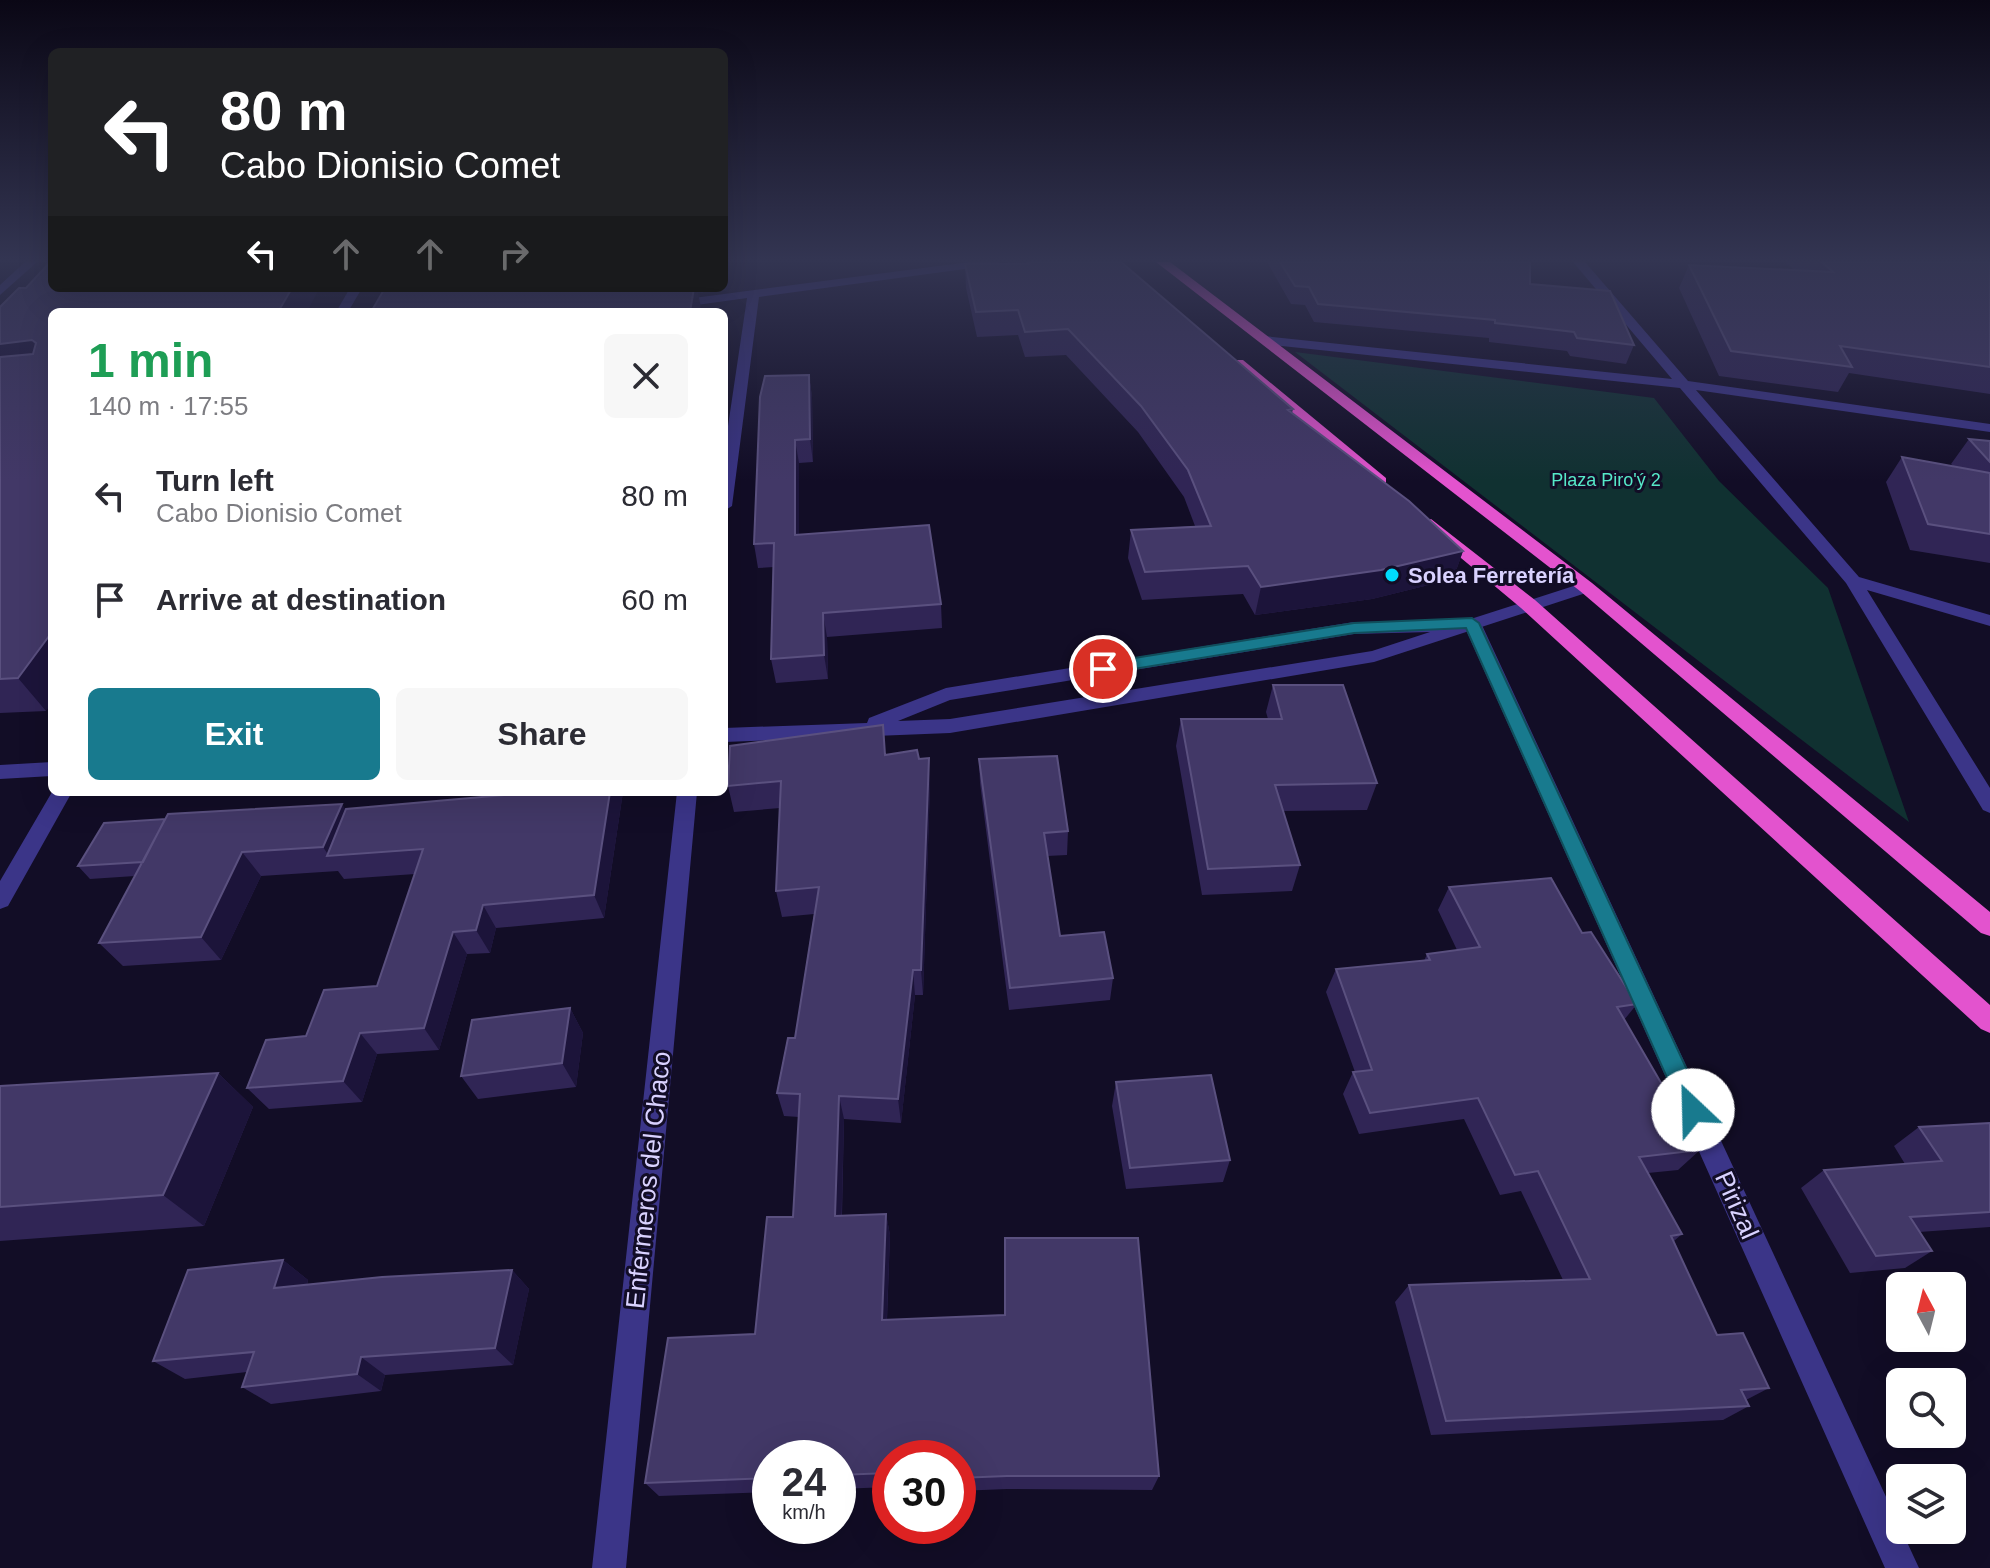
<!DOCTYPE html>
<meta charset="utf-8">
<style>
body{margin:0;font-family:Arial,sans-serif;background:#f7f7f7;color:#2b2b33;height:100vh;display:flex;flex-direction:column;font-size:30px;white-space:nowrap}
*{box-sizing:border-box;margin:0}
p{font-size:26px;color:#7c7c81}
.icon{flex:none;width:44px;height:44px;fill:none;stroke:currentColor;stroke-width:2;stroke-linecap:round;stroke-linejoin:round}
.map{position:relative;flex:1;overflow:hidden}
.panel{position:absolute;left:48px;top:308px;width:680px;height:488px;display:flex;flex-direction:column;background:#fff;border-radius:12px;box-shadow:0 8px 32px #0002}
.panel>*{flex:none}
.top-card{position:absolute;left:48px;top:48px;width:680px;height:244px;border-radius:12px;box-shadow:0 8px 32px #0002;background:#202124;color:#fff;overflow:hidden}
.needle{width:52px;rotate:353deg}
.controls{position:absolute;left:1886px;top:1272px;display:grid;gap:16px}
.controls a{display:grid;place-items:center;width:80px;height:80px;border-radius:12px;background:#fff;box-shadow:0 8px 32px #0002;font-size:40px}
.speed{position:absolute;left:752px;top:1440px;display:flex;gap:16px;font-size:40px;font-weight:700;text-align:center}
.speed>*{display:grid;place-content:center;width:104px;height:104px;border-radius:50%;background:#fff;box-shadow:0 8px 32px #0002;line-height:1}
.speed small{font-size:20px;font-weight:400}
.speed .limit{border:12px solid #d22;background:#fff;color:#111}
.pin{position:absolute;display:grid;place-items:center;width:68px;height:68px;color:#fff;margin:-34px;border:4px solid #fff;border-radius:50%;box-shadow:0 2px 8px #0007}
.me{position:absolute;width:88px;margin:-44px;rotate:336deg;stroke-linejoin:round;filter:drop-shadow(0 0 6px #0008)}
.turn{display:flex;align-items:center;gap:28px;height:168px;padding:0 40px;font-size:36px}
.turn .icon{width:104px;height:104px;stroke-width:2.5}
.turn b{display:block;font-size:56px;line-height:68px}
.lanes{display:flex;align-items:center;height:76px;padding:0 40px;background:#0003;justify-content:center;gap:40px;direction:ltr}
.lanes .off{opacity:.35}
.round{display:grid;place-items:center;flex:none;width:84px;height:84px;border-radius:12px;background:#f7f7f7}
.summary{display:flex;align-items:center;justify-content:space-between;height:136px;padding:0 40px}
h1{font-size:48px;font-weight:700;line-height:60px;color:#1e9e55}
.action{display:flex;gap:16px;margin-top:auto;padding:16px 40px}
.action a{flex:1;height:92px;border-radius:12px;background:#187a8e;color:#fff;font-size:32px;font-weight:700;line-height:92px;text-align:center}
.action a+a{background:#f7f7f7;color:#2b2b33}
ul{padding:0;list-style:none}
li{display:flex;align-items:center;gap:24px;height:104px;padding:0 40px}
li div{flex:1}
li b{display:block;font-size:30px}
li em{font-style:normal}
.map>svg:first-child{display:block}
</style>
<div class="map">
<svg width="1990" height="1568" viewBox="0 0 1990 1568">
<rect width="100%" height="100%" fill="#120d26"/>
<path fill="#103131" d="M1295 352 1654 398 1719 481 1828 588 1909 822Z"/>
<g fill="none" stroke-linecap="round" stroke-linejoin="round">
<path fill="#3b3588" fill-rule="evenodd" d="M969 262H1000L994 265 759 297 732 506 724 511V453L747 298 675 308 669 304 671 301Z
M1573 262H1585L1688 381 1990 424V432L1696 390 1859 577 1990 615V626L1867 590 1990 788V813L1983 810 1846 583 1680 388 1264 344 1258 340 1264 336 1672 379Z
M350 288H362L348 312H336Z
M1472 618 1481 623 1919 1568H1885L1463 623Z
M52 792H72L8 906 0 909V881Z
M677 792H697L626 1568H592Z"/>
<path fill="#3b3588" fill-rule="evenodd" d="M25 262H37L0 295V285Z
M1586 582 1592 583V591L1374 662 950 733 724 742V728L867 723 869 718 946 688 1354 622 1444 621 1452 625ZM1430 632 1372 651 950 719 898 721 950 700 1354 634Z
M52 762V776L0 779V765Z"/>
<path fill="#e353ce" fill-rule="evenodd" d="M1156 262H1170L1592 583 1990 912V936L1981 933 1580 591Z
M1233 360H1243L1386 478V484H1374L1233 366Z
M1431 519 1535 600 1990 1005V1033L1981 1029 1521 608 1425 528 1422 524Z"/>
</g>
<path fill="#302555" d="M1007 262H1121L1293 409 1292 413 1463 551 1453 579 1372 599 1255 615 1243 594 1142 600 1128 558 1131 530 1195 526 1184 497 1138 432 1066 355 1025 357 1018 335 977 337 966 288 965 264H1009Z
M1267 262H1530V284L1634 345 1626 364 1570 356 1567 351 1489 342V338L1314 322 1305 305 1291 304Z
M1785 262H1990V394L1849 373 1838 392 1719 376 1679 288 1689 265 1794 270Z
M26 288 319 289 52 312 46 711 0 713V307Z
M809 375 812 397 813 462 799 463V534L941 604 942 628 827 637 828 679 776 683 771 659 774 567 758 568 754 544Z
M1969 439 1990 441V563L1910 550 1886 482 1902 457 1953 466 1951 464Z
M1273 685 1377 783 1367 810 1283 811 1300 865 1292 891 1202 895 1176 746 1181 719H1268L1266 712Z
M886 755 919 759 930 785 923 995H915L901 1123 844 1119 842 1215 886 1214 890 1235 887 1320 1159 1476 1152 1490 1007 1489 958 1491V1458H890V1487L838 1489V1458H770V1492L659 1496 645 1483 755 1334 793 1217 799 1117 784 1116 777 1093 795 1038 814 914 782 917 776 891 780 808 734 812 728 786Z
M979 759 1068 831 1067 855 1047 856 1060 936 1113 978 1110 1000 1009 1010 980 783Z
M527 792H623L604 918 496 928 490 953 467 954 439 1050 377 1054 362 1102 269 1109 247 1088 306 1036 377 986 415 874 344 879 338 871 261 876 221 960 123 966 99 943 135 876 90 879 78 866 165 819 346 810 526 793Z
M1449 887 1582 933 1637 1004 1624 1020 1700 1150 1678 1170 1648 1173 1682 1234 1674 1241 1717 1335 1769 1388 1746 1400 1749 1406 1723 1420 1431 1435 1395 1302 1409 1285 1563 1280 1521 1191 1500 1195 1464 1119 1359 1134 1343 1094 1353 1072H1355L1326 992 1336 969 1424 961 1427 954 1457 950 1438 910Z
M570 1008 583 1033 576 1087 478 1099 461 1076Z
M218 1073 253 1107 204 1226 0 1241V1086Z
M1116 1082 1230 1160 1223 1182 1126 1189 1112 1106Z
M1990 1123V1227L1919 1232 1932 1251 1905 1268 1850 1273 1801 1188 1824 1170 1905 1164 1894 1146 1919 1127Z
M283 1260 308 1280 307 1285 512 1270 529 1289 513 1365 385 1375 381 1391 271 1404 242 1387 247 1372 185 1379 153 1361Z"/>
<path fill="#1c143a" d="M292 288H332L319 289 307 312H278Z
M648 288H704L703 293H698L701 307 700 312H690Z
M32 340 52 370 0 377V344Z
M809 375 812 397 813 462 810 439Z
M795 440 799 463V558L795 535Z
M1463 551 1453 579 1372 599 1255 615 1261 587Z
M823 613 827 637 828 679 824 655Z
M52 632V703L46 711 18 678Z
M929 758 930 785 923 995 921 970Z
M610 792H623L604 918 594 895Z
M342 804 358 828 329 856 323 847Z
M242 852 261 876 221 960 201 937Z
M483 905 496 928 490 953 476 930Z
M453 932 467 954 439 1050 424 1028Z
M913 970 915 995 901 1123 898 1099Z
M570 1008 583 1033 576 1087 562 1063Z
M360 1033 377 1054 362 1102 343 1081Z
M218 1073 253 1107 204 1226 163 1195Z
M839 1096 844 1119 841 1236 835 1216Z
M886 1214 890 1235 886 1338 882 1320Z
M283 1260 308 1280 300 1308 274 1288Z
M512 1270 529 1289 513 1365 495 1348Z
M361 1357 385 1375 381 1391 357 1374Z"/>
<path fill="#423867" stroke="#5a507f" stroke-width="2" d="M50 262H52V288H292L278 312H52V632L18 678 0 679V357L33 354 36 343 32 340 0 344V307L19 288H26Z
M1027 262H1121L1293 409 1288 410 1409 501 1463 551 1381 570 1261 587 1248 566 1145 572 1131 530 1211 526 1188 470 1141 406 1068 329 1025 332 1018 310 976 312 965 264H1029Z
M1280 262H1530V284L1610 291 1634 345 1577 338 1574 332 1495 323V320L1318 304 1309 287 1295 286Z
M1822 262H1990V367L1840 346 1852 367 1731 351 1689 265 1833 272Z
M385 288H694L690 312H371Z
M809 375 810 439 795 440V535L929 525 941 604 823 613 824 655 771 659 774 543 754 544 760 397 765 376Z
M1969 439 1990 441V462Z
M1902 457 1990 473V534L1928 524Z
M1273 685H1343L1377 783 1275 785 1300 865 1208 869 1181 719H1282Z
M883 725 885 755 917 750 919 759 929 758 921 970H913L898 1099 839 1096 835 1216 886 1214 882 1320 1005 1315V1238H1138L1159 1476H1007L958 1478V1458H890L889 1480V1473L838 1475V1458H770V1478L645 1483 668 1338 755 1334 767 1217H793L800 1094 777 1093 788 1038H795L819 887 776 891 781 781 728 786 730 746Z
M1057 756 1068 831 1044 833 1060 936 1104 932 1113 978 1010 988 979 759Z
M527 792H610L594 895 483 905 476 930 453 932 424 1028 360 1033 343 1081 247 1088 266 1040 306 1036 324 990 377 986 423 849 327 856 346 809 526 793Z
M342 804 323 847 242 852 201 937 99 943 168 814Z
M165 819 143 862 78 866 104 823Z
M1551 878 1582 933 1591 932 1637 1004 1617 1007 1700 1150 1639 1157 1682 1234 1671 1236 1717 1335 1743 1333 1769 1388 1741 1390 1749 1406 1446 1421 1409 1285 1590 1279 1538 1171 1515 1175 1478 1098 1370 1113 1353 1072 1372 1070 1336 969 1430 960 1427 954 1480 947 1449 887Z
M570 1008 562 1063 461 1076 472 1020Z
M218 1073 163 1195 0 1207V1086Z
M1211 1075 1230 1160 1130 1168 1116 1082Z
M1990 1123V1212L1910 1217 1932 1251 1876 1256 1824 1170 1942 1161 1919 1127Z
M283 1260 274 1288 382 1277 512 1270 495 1348 361 1357 357 1374 242 1387 254 1352 153 1361 188 1270Z"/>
<linearGradient id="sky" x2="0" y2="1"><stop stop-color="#0a0715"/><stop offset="0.54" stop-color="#333552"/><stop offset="1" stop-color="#333552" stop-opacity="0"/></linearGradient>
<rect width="1990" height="481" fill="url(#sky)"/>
<path fill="#187a8e" stroke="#104f5c" stroke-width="2" d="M1472 618 1479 623 1702 1102 1705 1110 1702 1118 1693 1121 1685 1118 1466 628 1354 633 1103 674 1095 669 1103 663 1354 623Z"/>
<circle fill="#00dbfd" stroke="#120d26" stroke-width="3" cx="1392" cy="575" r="8"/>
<g text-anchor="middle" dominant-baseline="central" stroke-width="6" stroke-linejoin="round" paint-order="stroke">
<g font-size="18" fill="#56e8c8" stroke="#120d26">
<text x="1606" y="480">Plaza Piro'ý 2</text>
</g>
<g font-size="22" font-weight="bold" fill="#d9d2ff" stroke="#120d26" text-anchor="start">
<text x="1408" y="575">Solea Ferretería</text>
</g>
<g font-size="26" fill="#d9d2ff" stroke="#120d26">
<text transform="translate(648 1180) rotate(-84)">Enfermeros del Chaco</text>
<text transform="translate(1737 1205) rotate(66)">Pirizal</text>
</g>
</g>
</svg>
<div class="controls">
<a><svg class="needle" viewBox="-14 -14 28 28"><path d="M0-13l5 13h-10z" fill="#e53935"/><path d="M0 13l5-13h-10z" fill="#7c7c81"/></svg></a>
<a><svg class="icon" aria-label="search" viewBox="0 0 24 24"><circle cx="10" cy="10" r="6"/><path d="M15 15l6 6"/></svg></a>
<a><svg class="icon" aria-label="layers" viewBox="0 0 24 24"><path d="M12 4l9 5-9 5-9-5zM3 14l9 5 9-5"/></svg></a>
</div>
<div class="speed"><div>24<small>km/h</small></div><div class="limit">30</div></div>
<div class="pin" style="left:1103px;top:669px;background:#d93025"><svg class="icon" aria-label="arrive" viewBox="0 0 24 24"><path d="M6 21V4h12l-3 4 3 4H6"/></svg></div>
<svg class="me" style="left:1693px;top:1110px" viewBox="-20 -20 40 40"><circle r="19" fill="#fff"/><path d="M0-13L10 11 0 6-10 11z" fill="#187a8e"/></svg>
<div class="top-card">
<div class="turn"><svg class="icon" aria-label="left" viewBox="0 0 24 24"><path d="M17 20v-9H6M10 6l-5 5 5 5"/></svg><div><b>80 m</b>Cabo Dionisio Comet</div></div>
<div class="lanes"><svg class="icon" aria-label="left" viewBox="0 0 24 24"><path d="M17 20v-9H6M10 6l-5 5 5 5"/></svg><svg class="icon off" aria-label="ahead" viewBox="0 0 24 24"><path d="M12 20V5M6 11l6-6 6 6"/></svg><svg class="icon off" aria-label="ahead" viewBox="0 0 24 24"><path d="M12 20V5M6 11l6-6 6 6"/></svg><svg class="icon off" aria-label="right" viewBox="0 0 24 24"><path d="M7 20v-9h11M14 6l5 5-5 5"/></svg></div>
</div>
<section class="panel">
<div class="summary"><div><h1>1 min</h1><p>140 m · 17:55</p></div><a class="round"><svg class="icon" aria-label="close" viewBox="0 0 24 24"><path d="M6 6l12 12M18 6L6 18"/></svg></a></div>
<ul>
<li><svg class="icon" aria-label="left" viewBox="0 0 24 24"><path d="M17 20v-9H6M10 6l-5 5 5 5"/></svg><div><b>Turn left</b><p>Cabo Dionisio Comet</p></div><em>80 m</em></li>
<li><svg class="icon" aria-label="arrive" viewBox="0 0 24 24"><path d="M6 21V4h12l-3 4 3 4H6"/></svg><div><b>Arrive at destination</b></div><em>60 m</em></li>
</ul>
<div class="action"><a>Exit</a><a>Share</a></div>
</section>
</div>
